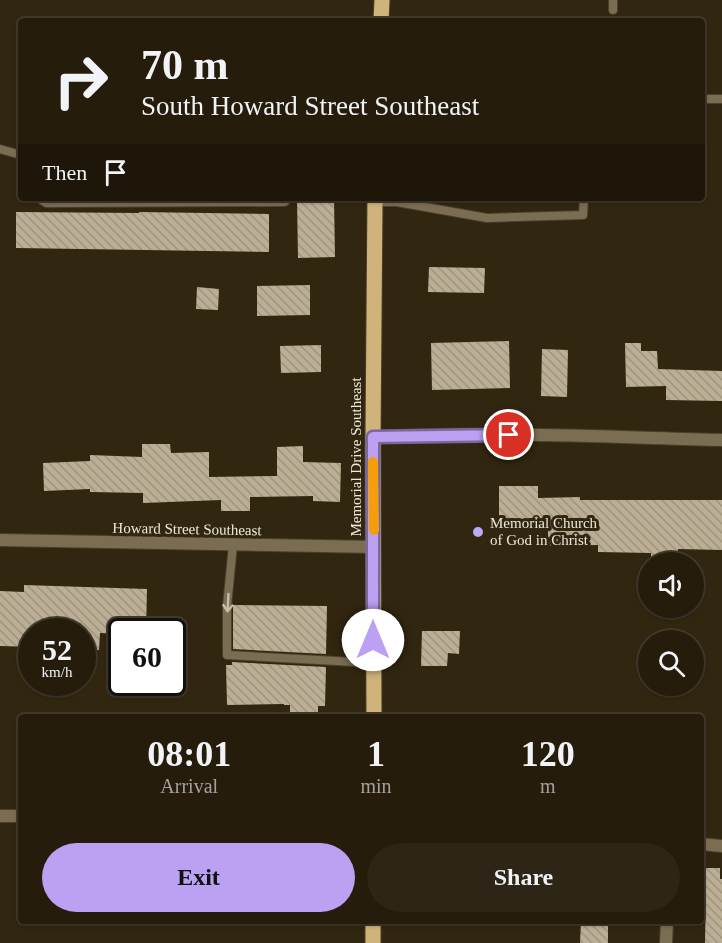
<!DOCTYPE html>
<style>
body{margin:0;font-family:"Times New Roman",serif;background:#2d2515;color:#f1f3f6;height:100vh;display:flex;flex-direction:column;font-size:22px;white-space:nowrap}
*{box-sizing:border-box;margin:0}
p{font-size:20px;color:#a3a19d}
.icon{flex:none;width:33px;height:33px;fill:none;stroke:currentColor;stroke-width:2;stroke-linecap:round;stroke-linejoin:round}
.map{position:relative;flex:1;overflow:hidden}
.drawer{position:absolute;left:18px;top:714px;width:686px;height:210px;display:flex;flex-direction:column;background:#251c0c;border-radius:6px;box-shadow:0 2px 4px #0004,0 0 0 2px #423a2d}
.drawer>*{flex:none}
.banner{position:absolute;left:18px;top:18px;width:687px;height:183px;border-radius:6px;box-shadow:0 2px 4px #0004,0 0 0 2px #423a2d;background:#251c0c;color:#f1f3f6;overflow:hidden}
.fabs{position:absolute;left:638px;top:552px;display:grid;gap:12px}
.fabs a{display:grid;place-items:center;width:66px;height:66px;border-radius:50%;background:#251c0c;box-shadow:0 2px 4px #0004,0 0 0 2px #423a2d;font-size:30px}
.speed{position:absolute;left:18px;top:618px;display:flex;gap:12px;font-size:30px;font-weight:700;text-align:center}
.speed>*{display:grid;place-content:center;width:78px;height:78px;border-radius:50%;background:#251c0c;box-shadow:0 2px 4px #0004,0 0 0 2px #423a2d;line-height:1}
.speed small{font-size:15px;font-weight:400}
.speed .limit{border:3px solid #111;border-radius:9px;background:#fff;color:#111}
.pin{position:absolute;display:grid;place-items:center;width:51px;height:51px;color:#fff;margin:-26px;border:3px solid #fff;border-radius:50%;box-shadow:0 2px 6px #0007}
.me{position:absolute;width:66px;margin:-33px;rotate:0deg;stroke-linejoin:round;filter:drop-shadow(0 0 4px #0008)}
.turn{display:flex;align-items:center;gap:21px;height:126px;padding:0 24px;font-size:27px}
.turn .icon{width:78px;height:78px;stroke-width:2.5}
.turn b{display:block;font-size:42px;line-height:51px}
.then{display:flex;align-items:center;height:57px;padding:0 24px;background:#0003;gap:12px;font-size:22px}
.eta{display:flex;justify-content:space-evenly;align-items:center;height:102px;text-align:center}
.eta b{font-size:36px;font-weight:700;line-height:42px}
.cta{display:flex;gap:12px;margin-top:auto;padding:12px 24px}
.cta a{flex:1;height:69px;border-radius:36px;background:#bca0f2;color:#111;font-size:24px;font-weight:700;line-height:69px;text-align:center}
.cta a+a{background:#2d2515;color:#f1f3f6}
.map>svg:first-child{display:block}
</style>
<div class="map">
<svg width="722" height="943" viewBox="0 0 722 943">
<defs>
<pattern id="building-back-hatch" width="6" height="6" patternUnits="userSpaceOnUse" patternTransform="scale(1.5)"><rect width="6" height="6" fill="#bbae94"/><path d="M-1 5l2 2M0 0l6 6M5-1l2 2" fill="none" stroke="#9e947f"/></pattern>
</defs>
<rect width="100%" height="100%" fill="#312610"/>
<path fill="url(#building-back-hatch)" d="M297 198H334L335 257 298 258Z
M16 212 139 213V212L269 214V252L16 248Z
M429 267 485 268 484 293 428 292Z
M310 285V315L257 316V286Z
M197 287 219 289 218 310 196 309Z
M509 341 510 388 432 390 431 343Z
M625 343H641V351H657L658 369 722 371V401L666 400V386L626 387Z
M321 345V372L281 373 280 346Z
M542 349 568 350 567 397 541 396Z
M142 444H170L171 453 209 452V477L277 476V447L303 446V462L341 463 340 502 313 501V496L250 497V511H221V500L143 503V493L90 492V489L44 491 43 463 90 461V455L142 457Z
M499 486H538V498L580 497V500H722V550L678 549V562H651V553L598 552V545L548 546V527H499Z
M24 585 147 589 146 632H122V634L100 633 99 650H82V632H32V647L0 646V591L24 592Z
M233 605 327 606 326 654 233 649Z
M422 631H460L459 654 448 653 447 666H421Z
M232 662 326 667 325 706H318V717H290V705H284V704L227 705 226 665H232Z
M700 868H720V879H722V943H705L706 887 700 886Z
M581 921H608V943H580Z"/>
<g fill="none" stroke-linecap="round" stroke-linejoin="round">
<defs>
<path id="service" d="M613 0V10
M702 99H722
M0 149 21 155
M375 202H397L487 218 583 215 584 198
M233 545 227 606V655L373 663"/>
<path id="minor" d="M42 198 47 201 284 200V198
M373 437C489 431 606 437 722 440
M0 540 374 547
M0 816H21
M700 844 722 846
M666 943 667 921"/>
<path id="primary" d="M381 21 382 0
M374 717 373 437 375 198
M373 943V921"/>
</defs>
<use href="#service" stroke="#4b412c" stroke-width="10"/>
<use href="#minor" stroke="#4b412c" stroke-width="14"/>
<use href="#primary" stroke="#4b412c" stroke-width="17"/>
<use href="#service" stroke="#7b6d52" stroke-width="8"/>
<use href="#minor" stroke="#7b6d52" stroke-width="12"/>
<use href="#primary" stroke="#cfb37a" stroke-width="15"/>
</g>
<defs><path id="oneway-shaft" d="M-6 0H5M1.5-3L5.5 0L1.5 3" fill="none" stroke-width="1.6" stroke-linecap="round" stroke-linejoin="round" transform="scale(1.5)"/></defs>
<use stroke="#c6bcaa" href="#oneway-shaft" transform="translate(228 603) rotate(93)"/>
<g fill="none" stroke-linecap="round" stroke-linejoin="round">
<defs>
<path id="route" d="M373 640V437L509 435"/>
</defs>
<use href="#route" stroke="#7a689d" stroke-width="15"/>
<use href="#route" stroke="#bca0f2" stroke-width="10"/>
<path stroke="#f59e0b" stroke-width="10" d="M373 462 374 530"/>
</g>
<circle fill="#bbaaf6" stroke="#312610" stroke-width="2" cx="478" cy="532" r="6"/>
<g text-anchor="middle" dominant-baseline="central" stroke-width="6" stroke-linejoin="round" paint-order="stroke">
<g font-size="15" fill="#eee7da" stroke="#312610">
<text transform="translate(356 457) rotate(-90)">Memorial Drive Southeast</text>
<text transform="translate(187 529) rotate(1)">Howard Street Southeast</text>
</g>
<g font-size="15" fill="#eee7da" stroke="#312610" text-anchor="start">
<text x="490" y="523">Memorial Church<tspan x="490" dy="17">of God in Christ</tspan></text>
</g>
</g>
</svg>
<div class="fabs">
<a><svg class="icon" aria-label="sound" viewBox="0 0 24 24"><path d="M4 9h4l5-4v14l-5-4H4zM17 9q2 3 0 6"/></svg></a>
<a><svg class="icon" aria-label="search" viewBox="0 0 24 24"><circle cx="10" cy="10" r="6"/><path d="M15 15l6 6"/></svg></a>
</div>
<div class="speed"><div>52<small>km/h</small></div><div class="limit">60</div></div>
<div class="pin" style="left:509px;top:435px;background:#d93025"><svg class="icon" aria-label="arrive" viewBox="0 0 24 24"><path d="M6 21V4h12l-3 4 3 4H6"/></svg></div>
<svg class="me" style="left:373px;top:640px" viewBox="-20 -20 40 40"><circle r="19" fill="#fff"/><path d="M0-13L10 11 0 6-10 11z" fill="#bca0f2"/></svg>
<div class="banner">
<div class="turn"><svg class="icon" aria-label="right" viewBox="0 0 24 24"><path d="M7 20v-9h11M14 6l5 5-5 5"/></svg><div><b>70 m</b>South Howard Street Southeast</div></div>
<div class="then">Then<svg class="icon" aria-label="arrive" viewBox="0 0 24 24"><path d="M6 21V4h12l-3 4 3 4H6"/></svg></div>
</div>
<section class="drawer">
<div class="eta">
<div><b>08:01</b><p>Arrival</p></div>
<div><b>1</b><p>min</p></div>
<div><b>120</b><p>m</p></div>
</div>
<div class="cta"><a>Exit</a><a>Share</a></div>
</section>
</div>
